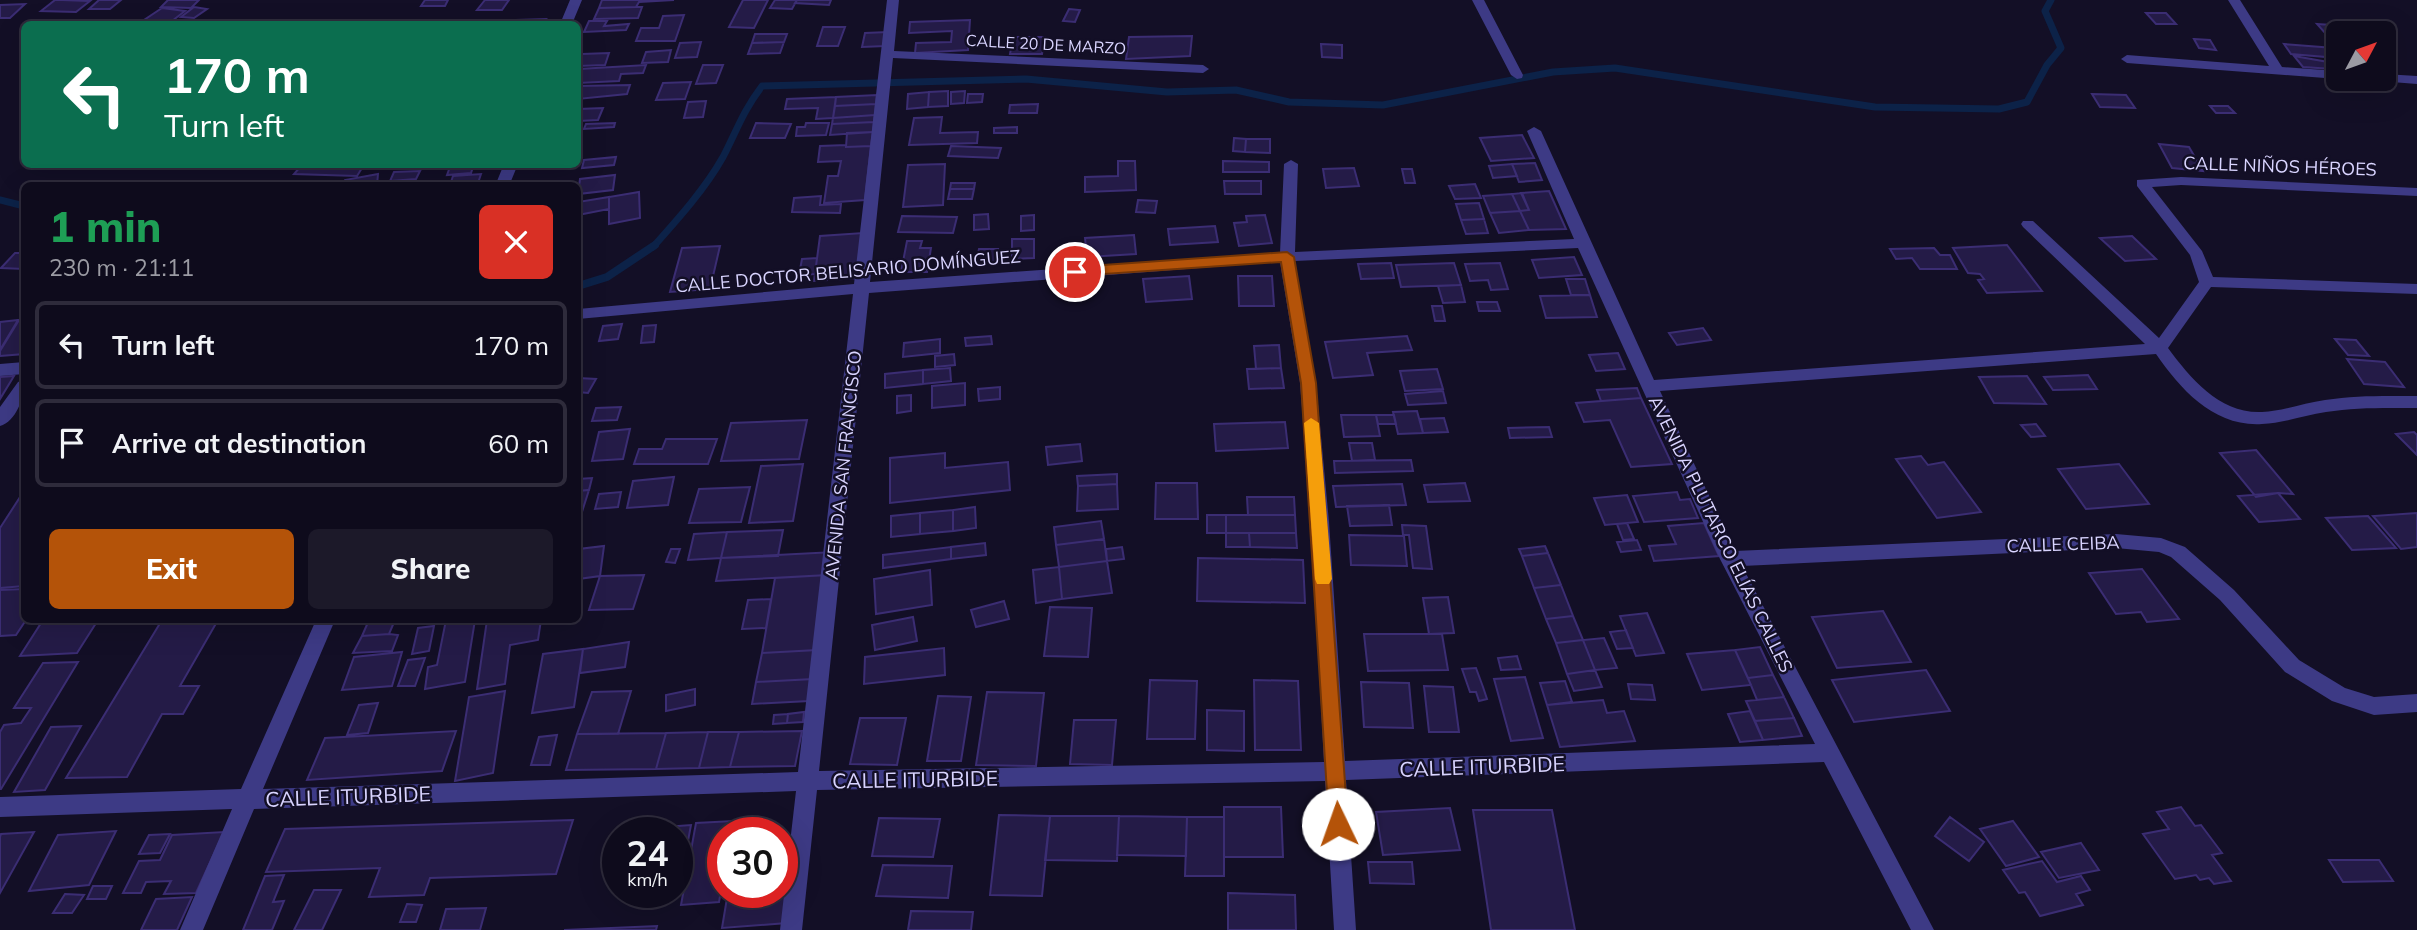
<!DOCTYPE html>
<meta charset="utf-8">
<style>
body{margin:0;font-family:Mulish,sans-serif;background:#1c1929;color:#f1f3f6;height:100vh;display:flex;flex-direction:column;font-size:26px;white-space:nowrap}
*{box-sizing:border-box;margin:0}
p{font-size:23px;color:#9b9ba3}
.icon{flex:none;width:38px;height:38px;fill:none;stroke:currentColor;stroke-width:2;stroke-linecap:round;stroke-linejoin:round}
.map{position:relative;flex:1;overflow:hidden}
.side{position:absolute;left:21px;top:182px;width:560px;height:441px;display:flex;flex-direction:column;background:#0e0b1c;border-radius:10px;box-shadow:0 7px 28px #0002,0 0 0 2px #2e2b3b}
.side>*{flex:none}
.guide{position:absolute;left:21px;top:21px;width:560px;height:147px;border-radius:10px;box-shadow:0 7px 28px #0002,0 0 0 2px #2e2b3b;background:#0b6e4f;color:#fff;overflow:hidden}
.needle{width:46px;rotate:49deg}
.tools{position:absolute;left:2326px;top:21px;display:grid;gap:14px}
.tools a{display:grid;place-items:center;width:70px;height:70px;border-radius:10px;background:#0e0b1c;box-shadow:0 7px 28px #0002,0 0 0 2px #2e2b3b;font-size:35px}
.speed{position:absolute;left:602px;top:817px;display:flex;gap:14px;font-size:35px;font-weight:700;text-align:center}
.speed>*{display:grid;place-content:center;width:91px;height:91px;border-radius:50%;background:#0e0b1c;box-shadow:0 7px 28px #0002,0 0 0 2px #2e2b3b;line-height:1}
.speed small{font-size:18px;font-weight:400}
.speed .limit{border:10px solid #d22;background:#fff;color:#111}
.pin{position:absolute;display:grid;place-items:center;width:60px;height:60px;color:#fff;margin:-30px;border:4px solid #fff;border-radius:50%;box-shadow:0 2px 7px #0007}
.me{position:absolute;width:77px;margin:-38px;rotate:357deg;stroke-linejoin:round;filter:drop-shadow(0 0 5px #0008)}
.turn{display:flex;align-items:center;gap:24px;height:147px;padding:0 28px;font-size:32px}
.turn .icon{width:91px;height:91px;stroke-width:2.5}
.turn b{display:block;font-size:49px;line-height:60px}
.round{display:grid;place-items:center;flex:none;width:74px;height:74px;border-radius:10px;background:#1c1929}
.overview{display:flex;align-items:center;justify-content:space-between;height:119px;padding:0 28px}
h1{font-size:42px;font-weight:800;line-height:52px;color:#1e9e55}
.cta{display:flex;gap:14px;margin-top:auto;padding:14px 28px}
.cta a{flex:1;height:80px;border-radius:10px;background:#b45309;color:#fff;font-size:28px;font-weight:800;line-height:80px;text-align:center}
.cta a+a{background:#1c1929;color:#f1f3f6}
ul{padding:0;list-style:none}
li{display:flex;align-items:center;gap:21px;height:88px;margin:0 14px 10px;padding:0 14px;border:4px solid #2e2b3b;border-radius:10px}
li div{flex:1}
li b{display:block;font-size:26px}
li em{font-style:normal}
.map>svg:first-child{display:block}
</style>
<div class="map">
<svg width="2417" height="930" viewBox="0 0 2417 930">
<rect width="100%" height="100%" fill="#130f26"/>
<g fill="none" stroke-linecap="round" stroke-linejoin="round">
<path stroke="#0c2248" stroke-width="7" d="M0 200 24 206
M653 247C678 219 705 189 723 157 737 130 743 111 762 86L1026 79 1167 92 1236 90 1289 102 1383 105 1553 72 1615 68 1875 107 1999 109 2027 102 2047 65 2061 48 2045 11 2051 0"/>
<path stroke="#0c2248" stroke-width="8" d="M578 286 607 277 655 245"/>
</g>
<path fill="#241b47" stroke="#3b2d73" stroke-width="2" d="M55 0H62L90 1 76 12 41 11Z
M99 0H121L110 9H89Z
M168 0H199L191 8 161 7Z
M425 0H448L445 6H421Z
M485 0H509L502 10H477Z
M602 0H674L639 2 636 7 599 8Z
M743 0H768L754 28 729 27Z
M775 0H797L792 9 770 8Z
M797 0H831L829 5 795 3Z
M25 4 10 18H0V5Z
M194 7 207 9 194 18 181 17Z
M636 7H642L638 18 594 19 599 8Z
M162 8 185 11 168 24H138Z
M1069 9 1080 10 1075 22 1063 21Z
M2146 13H2166L2176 24H2156Z
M684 15 675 41H636L641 28H659L663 16Z
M546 19 543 24H513L516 20Z
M970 20 968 50 915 53 916 43 951 42 952 31 909 33 910 22Z
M589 21H607L604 26 629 24 626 30 584 32Z
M2317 24 2362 27 2368 33 2326 34Z
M823 27H845L838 46H817Z
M888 32 885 46 862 47 865 33Z
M755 34H787L784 42 752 43Z
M1192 36 1190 56 1126 59 1129 37Z
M1013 37H1045L1042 54H1010Z
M2194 39 2210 40 2216 50 2199 48Z
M701 42 697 57 675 58 680 43Z
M784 42 780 53 748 54 752 43Z
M1321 44 1342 45V58L1322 57Z
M2284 44 2334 48 2338 58 2291 54Z
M671 50 668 62 642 63 646 52Z
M609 53 605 65 578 66 582 54Z
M2294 56 2328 62 2333 69 2303 67Z
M646 65 643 73 621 74 619 81 578 83 579 69Z
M703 65H723L716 83 696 84Z
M691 82 685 99 656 100 663 83Z
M630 85 627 94 578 99V86Z
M948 91V106L928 107 929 92Z
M965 91 964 103 951 104V92Z
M929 92 928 107 907 109 908 94Z
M968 94H983L982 102 967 103Z
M2092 94 2126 95 2135 108 2100 107Z
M877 95 876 104 835 106 836 97Z
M836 97 833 118 816 119 818 108 785 109 787 99Z
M706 101 703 117 684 118 688 102Z
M876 104 875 115 833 118 835 106Z
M1038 104 1037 113H1009L1010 105Z
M2210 106H2228L2235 113H2216Z
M603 108 598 120 578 121V109Z
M875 115 874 122 832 124 833 118Z
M942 117 940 133 978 132 977 143 909 145 914 118Z
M874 122 873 132 830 135 832 124Z
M615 123 614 127 584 129 586 124Z
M756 123 791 124 785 138H750Z
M806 123H829L826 135 796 136 797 127H805Z
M1017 127V133H994V128Z
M873 132 871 146 846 147 847 133Z
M1522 135 1534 158 1491 161 1480 138Z
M1234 138 1246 139 1245 152 1233 151Z
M1246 139H1270V153L1245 152Z
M2159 144 2189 147 2203 171 2172 168Z
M846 145V147L871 146 865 200 824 203 828 176H838L841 161 818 162 820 146Z
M951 146 1001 148 998 158 948 156Z
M616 157 614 165 582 168 584 160Z
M1118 161H1135L1136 190 1085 192V177L1118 176Z
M1223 161 1269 162V172H1223Z
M1535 163 1542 180 1519 182 1512 164Z
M451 164H474L471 173 447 175Z
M945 164 943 205 903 207 908 165Z
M1512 164 1517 176 1493 178 1489 166Z
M300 167 362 168 357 176 294 174Z
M1354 168 1359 186 1326 188 1323 169Z
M1402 169H1412L1415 183H1405Z
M420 171 416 179 390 181 394 172Z
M378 174 377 185 344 186 345 180Z
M481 174 477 186H436L451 182 453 176Z
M615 175 613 190 578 194 580 179Z
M1224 181H1261V194H1225Z
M951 183H975L974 189H950Z
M1475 184 1481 198 1455 199 1449 186Z
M950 189H974L972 199H948Z
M1549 191 1566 229 1529 230 1520 211 1529 210 1521 193Z
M639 192 640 218 609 224V197Z
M1522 193 1529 210 1520 211 1512 194Z
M1512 194 1520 211 1490 213 1483 196Z
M821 196 820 205 841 204 840 213 792 212 794 198Z
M609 197V209L578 215V202Z
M1138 200 1157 201 1155 213 1136 212Z
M1479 203 1484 219 1461 220 1456 204Z
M1520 211 1529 230 1499 233 1490 213Z
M988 214 989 229 974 230V215Z
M1034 215V230L1021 231V216Z
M1265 215 1272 243 1239 246 1234 223 1247 222 1246 216Z
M902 216 957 217 953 233 898 232Z
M1484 219 1488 233 1466 234 1461 220Z
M1215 226 1218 242 1170 245 1168 229Z
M863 233 858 278 814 281 820 236Z
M1134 235 1136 254 1087 257 1085 238Z
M2132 236 2156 259 2125 261 2100 238Z
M1012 239H1034V258L1012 259Z
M907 241H922L920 248H931L927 272H901Z
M2007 245 2042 291 1987 293 1978 280 1984 279 1980 274 1968 273 1953 248Z
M720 246 710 289 670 292 682 248Z
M1934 248 1940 255H1950L1957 269H1920L1912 258 1896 259 1890 249Z
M979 249H998L996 263H976Z
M15 253H24V269L1 268Z
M1574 257 1582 275 1539 278 1532 260Z
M817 258 815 274 799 275 802 259Z
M1391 263 1394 278 1361 279 1358 264Z
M1454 263 1461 285 1401 287 1396 265Z
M1500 263 1508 289 1491 290 1488 280 1470 281 1465 264Z
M1189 276 1192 299 1146 302 1143 279Z
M1238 276H1272L1274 306H1239Z
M1566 279H1585L1590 295H1571Z
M1461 285 1465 302 1443 303 1438 286Z
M1590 295 1597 317 1546 318 1540 296Z
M1477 302H1497L1500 311H1479Z
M1432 306H1442L1445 321H1435Z
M24 319V354L0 356V351L19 320Z
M18 320 0 350V322Z
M622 324 618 339 599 341 603 326Z
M656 325 654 342 641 343 643 326Z
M1703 328 1711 340 1677 345 1669 333Z
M991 336 992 344 966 346 965 338Z
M1407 336 1412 350 1367 353 1373 375 1333 378 1325 342Z
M940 339V353L903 357 904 343Z
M2335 339 2356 340 2369 356 2348 355Z
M1279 345 1281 368 1256 369 1254 346Z
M1618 353 1625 369 1596 371 1589 355Z
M954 354 955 365 935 367V356Z
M2347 359 2385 362 2404 387 2364 384Z
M950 368 951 381 923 384V370Z
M1281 368 1284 388 1249 389 1247 369Z
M1437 369 1443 389 1405 391 1400 371Z
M923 370V384L885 388V374Z
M2088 375 2097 389 2053 390 2044 377Z
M14 376 0 399V377Z
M2027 376 2046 404 1994 403 1979 377Z
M578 378 596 379 588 393 578 392Z
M965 383V405L932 408V386Z
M1000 387V399L979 401 978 389Z
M1637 388 1641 398 1601 401 1597 390Z
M1443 391 1446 403 1408 405 1405 394Z
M911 395V411L897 413V396Z
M1641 398 1672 464 1631 467 1610 420 1584 422 1576 403Z
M621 407 617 420 592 421 596 408Z
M1417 411 1423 433 1398 434 1393 412Z
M1341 415H1376L1380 436 1344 437Z
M1376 415H1394L1396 424H1378Z
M1444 418 1448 432 1423 433 1420 419Z
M807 420 799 459 721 461 731 423Z
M1285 422 1288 448 1216 451 1214 424Z
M2036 424 2045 436 2031 437 2021 425Z
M1549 427 1552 437 1510 438 1508 428Z
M630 429 623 459 592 461 599 432Z
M2414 432 2417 435V455L2396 434Z
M666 439H717L708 464H634L639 449H662Z
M1349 443H1372L1375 460 1352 461Z
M1080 444 1082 461 1048 465 1046 447Z
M2256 450 2293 494 2278 493 2256 497 2220 453Z
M945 453V468L1008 462 1010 490 890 503V458Z
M1921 456 1928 465 1944 462 1981 512 1937 518 1896 459Z
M1411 460 1413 471 1335 473 1334 461Z
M803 464 793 521 749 523 761 466Z
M2119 464 2149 504 2086 509 2058 469Z
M1117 474V484L1078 486 1077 476Z
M674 477 668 505 627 508 633 481Z
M592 478 589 490 578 491V479Z
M1156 483H1197L1198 519H1155Z
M1465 483 1470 501 1428 502 1424 485Z
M1117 484 1118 509 1077 511 1078 486Z
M1402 484 1406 505 1336 507 1333 486Z
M750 487 741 522 689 523 699 489Z
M589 490 581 515H578V491Z
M24 491V586L0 588V528Z
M621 492 618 507 595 509 599 494Z
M1677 492 1680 500 1690 499 1698 518 1644 522 1633 496Z
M2278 493 2300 519 2259 522 2238 496Z
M1627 495 1638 522 1605 525 1594 498Z
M1247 497H1294L1295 515H1248Z
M1389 505 1392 525 1350 526 1347 506Z
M975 507 976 528 953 531V510Z
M953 510V531L920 534V513Z
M920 513V534L891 537V516Z
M2417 513V547L2401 549 2373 516Z
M1207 515H1226V533H1207Z
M1226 515H1295L1296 533H1226Z
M2368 516 2396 548 2352 550 2326 518Z
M1101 521 1104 539 1056 545 1054 527Z
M1627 523 1634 539 1623 540 1617 524Z
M1704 523 1719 556 1654 561 1649 546 1676 544 1668 526Z
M1402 525 1426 526 1432 569 1413 568 1409 535H1403Z
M783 530 778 556 721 558 727 532Z
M727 532 721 558 688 560 694 534Z
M1226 533H1249L1250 547H1226Z
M1249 533H1296L1297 548 1250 547Z
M1349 535 1404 536 1407 566 1351 565Z
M1104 539 1107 561 1059 567 1056 545Z
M1637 540 1641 550 1621 552 1617 542Z
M985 543 986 555 951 559V547Z
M604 546 600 576 578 579 579 549Z
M1545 546 1548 553 1522 556 1519 549Z
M951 547V559L883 568V555Z
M1122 547 1124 559 1107 561 1106 549Z
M671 549H680L675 563 666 562Z
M834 552 828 575 716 581 721 558Z
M1548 553 1561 585 1534 588 1522 556Z
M1198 558 1303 560 1305 603 1197 601Z
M1107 561 1112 593 1062 599 1059 567Z
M1059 567 1062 599 1036 603 1033 570Z
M2142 569 2179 619 2147 622 2141 612 2116 614 2089 573Z
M930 570 932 605 876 614 874 579Z
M644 575 633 609 589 610 600 576Z
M828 575 817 650 762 653 775 578Z
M1561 585 1573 616 1546 619 1534 588Z
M24 589 26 620 16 635 0 636V590Z
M1448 597 1454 633 1429 634 1423 598Z
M771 599 766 628 742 629 748 600Z
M1004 601 1009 619 976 627 971 610Z
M1050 607 1092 608 1088 657 1044 656Z
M1883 611 1911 662 1837 668 1812 617Z
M1647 613 1664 653 1636 656 1620 616Z
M1573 616 1583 640 1556 643 1546 619Z
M913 617 917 641 875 650 872 625Z
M43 620H98L77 653 20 656Z
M162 620H218L180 686H199L183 714H162L127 777 66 778Z
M369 620H395L389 634 362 636Z
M446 620H475L465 682 425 689 428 667 437 665Z
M487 620H541L538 640 510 645 505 684 477 689Z
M434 626 429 651 412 654 418 628Z
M1626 630 1633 648 1617 649 1610 632Z
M389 634 398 635 392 651 353 653 362 636Z
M1364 634H1442L1448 670 1368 671Z
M1604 638 1617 668 1595 670 1583 640Z
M1583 640 1595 670 1567 674 1556 643Z
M629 642 625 667 580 673 583 649Z
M1760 647 1773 675 1748 678 1735 650Z
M944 648 945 675 864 684 865 657Z
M583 649 574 707 532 713 543 654Z
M817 650 813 679 756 682 762 653Z
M1735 650 1751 685 1702 690 1687 654Z
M402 652 392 686 342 690 354 657Z
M1517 656 1521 669 1501 670 1498 658Z
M425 658 415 686H398L408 660Z
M78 662 1 789H0V732L4 725 21 723 31 708H14L43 663Z
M1476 668 1483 687 1487 699 1479 701 1476 692H1470L1462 669Z
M1595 670 1602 687 1574 691 1567 674Z
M1926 670 1950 711 1854 722 1832 680Z
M1773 675 1784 697 1757 700 1748 678Z
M1525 677 1543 738 1511 741 1494 679Z
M813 679 809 701 752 704 756 682Z
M1150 680 1197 681 1195 739H1147Z
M1254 680 1298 681 1301 750H1255Z
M1565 681 1572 702 1547 705 1540 683Z
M1361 682 1409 683 1413 728 1364 727Z
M1628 684 1652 685 1655 700 1631 699Z
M1424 686 1453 687 1459 732H1429Z
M695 689V705L666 711V695Z
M505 691 493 773 455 781 469 697Z
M631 691 618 734H577L592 692Z
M987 692 1044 693 1036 766 976 765Z
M938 696 971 697 961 761H927Z
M1784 697 1794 718 1755 721 1746 701Z
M1603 700 1607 713 1624 711 1635 741 1560 747 1547 705Z
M378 703 368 733 347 735 359 705Z
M1207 710 1244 711V751L1207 750Z
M1750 711 1763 740 1740 742 1728 714Z
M804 712 803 722 787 723 788 714Z
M788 714 787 723 773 724 774 715Z
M860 718H906L897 765 850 764Z
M1794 718 1802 736 1763 740 1755 721Z
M1074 720H1116L1112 765 1070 764Z
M81 726 45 790 14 792 51 727Z
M456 731 442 771 307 780 325 738Z
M802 731 795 766 730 767 739 732Z
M708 732 699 768 656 769 666 733Z
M708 732H739L730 767 699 768Z
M666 733 656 769 566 770 577 734Z
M557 735 550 765H531L539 737Z
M1224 807H1281L1283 857H1224Z
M2181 807 2195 826 2201 825 2222 853 2212 855 2231 881 2214 884 2209 878 2200 880 2196 875 2175 879 2143 834 2169 829 2157 812Z
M1450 808 1460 850 1383 855 1376 812Z
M1473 810H1552L1575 930H1491Z
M999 815 1050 816 1042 896 990 895Z
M1050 816H1119L1117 861 1045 860Z
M1119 816 1187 817 1186 856 1117 855Z
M1187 817H1224V876H1185Z
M1950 817 1984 842 1969 861 1935 836Z
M879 818 940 819 933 857 872 856Z
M573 820 556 874 430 878 424 895 369 897 380 868 266 872 285 829Z
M733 821 731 833H723V879L719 902 681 905 696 823Z
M2013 821 2039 857 2006 866 1980 829Z
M691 825 680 883 677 884V833H650L651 828Z
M116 831 89 885 29 891 58 835Z
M34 832 0 893V837L1 834Z
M224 832 196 893 164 894 171 881 146 882 141 893H123L139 861 160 860 172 835Z
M170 834 160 853 139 854 149 835Z
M798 838 787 923 722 928 728 892H782V839Z
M2081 843 2099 870 2059 878 2041 852Z
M2329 860H2379L2393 881 2343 882Z
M2042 861 2057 882 2081 876 2090 890 2076 894 2083 905 2040 916 2025 892 2019 893 2003 870Z
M1368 862H1412L1414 884 1370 883Z
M883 865 952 866 948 898 876 896Z
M284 875 273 902 284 901 272 930H243L265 876Z
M93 886H112L106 899H87Z
M314 890H341L322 930H294Z
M1228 893 1295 895 1296 930H1228Z
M65 894 84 895 72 913H53Z
M192 897 177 930H141L156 899Z
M407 904 422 905 416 922H400Z
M486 908 480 930H440L446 909Z
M911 911 973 912 971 930H908Z
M657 926 656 930H564Z"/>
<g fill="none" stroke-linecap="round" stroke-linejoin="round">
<path fill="#3d3a85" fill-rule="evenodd" d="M570 0H582L572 24H560Z
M887 0H899L894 51 1203 65 1209 69 1203 73 893 58 870 282 1280 253 1284 164 1291 160 1298 164 1295 252 1574 239 1527 131 1534 127 1541 131 1654 380 2145 344 2023 227 2021 224 2023 221H2033L2159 338 2199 282 2190 255 2137 186V180L2181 177 2417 188V196L2181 185 2152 187 2202 251 2213 277 2417 284V294L2211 287 2168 348C2191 379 2220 414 2262 412 2283 411 2304 403 2325 400 2356 395 2386 396 2417 396V408C2387 408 2356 407 2326 412 2305 415 2284 423 2262 424 2214 427 2181 390 2156 354L1660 391 1735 551 2116 534 2161 538 2185 547 2234 590 2299 660 2345 688 2374 697 2417 694V712L2374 715 2332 701 2285 672 2220 600 2171 557 2159 552 2116 548 1742 566 1934 930H1911L1824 762 1346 780 1356 930H1334L1325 781 817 790 802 930H780L796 791 254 809 203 930H180L232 809 0 817V797L241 789 316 620H335L263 789 798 772 853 294 578 319V309L854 284ZM1578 248 1720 559 1815 744 1345 761 1329 522 1316 383 1295 261ZM1280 262 1300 383 1311 522 1324 762 819 771 869 293Z
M1472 0H1484L1523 75 1522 78 1517 79 1511 75Z
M2228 0H2240L2282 67 2338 71V79L2127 63 2121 59 2127 55 2269 66Z
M2384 74 2417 76V84L2379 81 2378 79H2384Z
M504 164H518L509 186H495Z
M24 362V374L0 376V364Z
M24 380C25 396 17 421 0 426V407L18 382Z"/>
</g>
<path fill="#b45309" stroke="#753606" stroke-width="2" d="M1287 252 1294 257 1316 383 1348 824 1345 830 1338 833 1331 830 1329 824 1301 383 1281 262 1075 276 1068 272 1075 267Z"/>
<path fill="#f59e0b" d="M1311 418 1319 423 1332 579 1329 584H1317L1315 579 1304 423Z"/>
<g text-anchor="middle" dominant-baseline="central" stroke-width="5" stroke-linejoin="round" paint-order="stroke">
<g font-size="16" fill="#d9d4ff" stroke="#130f26">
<text transform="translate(1046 44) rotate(3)">CALLE 20 DE MARZO</text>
</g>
<g font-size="18" fill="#d9d4ff" stroke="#130f26">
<text transform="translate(2280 166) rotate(2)">CALLE NIÑOS HÉROES</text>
<text transform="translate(848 271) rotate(-5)">CALLE DOCTOR BELISARIO DOMÍNGUEZ</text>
<text transform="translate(843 465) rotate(-84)">AVENIDA SAN FRANCISCO</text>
<text transform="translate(1721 534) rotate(64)">AVENIDA PLUTARCO ELÍAS CALLES</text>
<text transform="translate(2063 544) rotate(-2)">CALLE CEIBA</text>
</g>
<g font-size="21" fill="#d9d4ff" stroke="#130f26">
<text transform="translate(1482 766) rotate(-2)">CALLE ITURBIDE</text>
<text transform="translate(915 779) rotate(-1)">CALLE ITURBIDE</text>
<text transform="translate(348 796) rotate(-2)">CALLE ITURBIDE</text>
</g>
</g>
</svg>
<div class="tools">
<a><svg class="needle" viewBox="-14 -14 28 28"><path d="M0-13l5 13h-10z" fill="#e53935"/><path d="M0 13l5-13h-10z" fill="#9b9ba3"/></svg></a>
</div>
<div class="speed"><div>24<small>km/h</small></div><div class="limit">30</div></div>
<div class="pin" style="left:1075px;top:272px;background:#d93025"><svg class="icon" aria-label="arrive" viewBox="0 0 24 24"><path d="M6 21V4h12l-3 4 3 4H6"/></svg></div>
<svg class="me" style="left:1338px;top:824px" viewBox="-20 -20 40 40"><circle r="19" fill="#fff"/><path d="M0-13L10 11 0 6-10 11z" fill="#b45309"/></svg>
<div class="guide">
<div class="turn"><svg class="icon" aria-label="left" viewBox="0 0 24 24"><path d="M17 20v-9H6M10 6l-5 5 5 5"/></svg><div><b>170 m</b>Turn left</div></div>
</div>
<section class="side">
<div class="overview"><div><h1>1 min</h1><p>230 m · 21:11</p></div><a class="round" style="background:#d93025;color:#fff"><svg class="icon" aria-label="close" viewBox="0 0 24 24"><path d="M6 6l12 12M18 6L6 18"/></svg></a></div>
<ul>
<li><svg class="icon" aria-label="left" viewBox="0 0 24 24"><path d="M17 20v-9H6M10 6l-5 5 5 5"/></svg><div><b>Turn left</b></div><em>170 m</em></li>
<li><svg class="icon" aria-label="arrive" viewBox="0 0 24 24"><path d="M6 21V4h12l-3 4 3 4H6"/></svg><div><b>Arrive at destination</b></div><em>60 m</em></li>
</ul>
<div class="cta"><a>Exit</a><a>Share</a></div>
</section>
</div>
